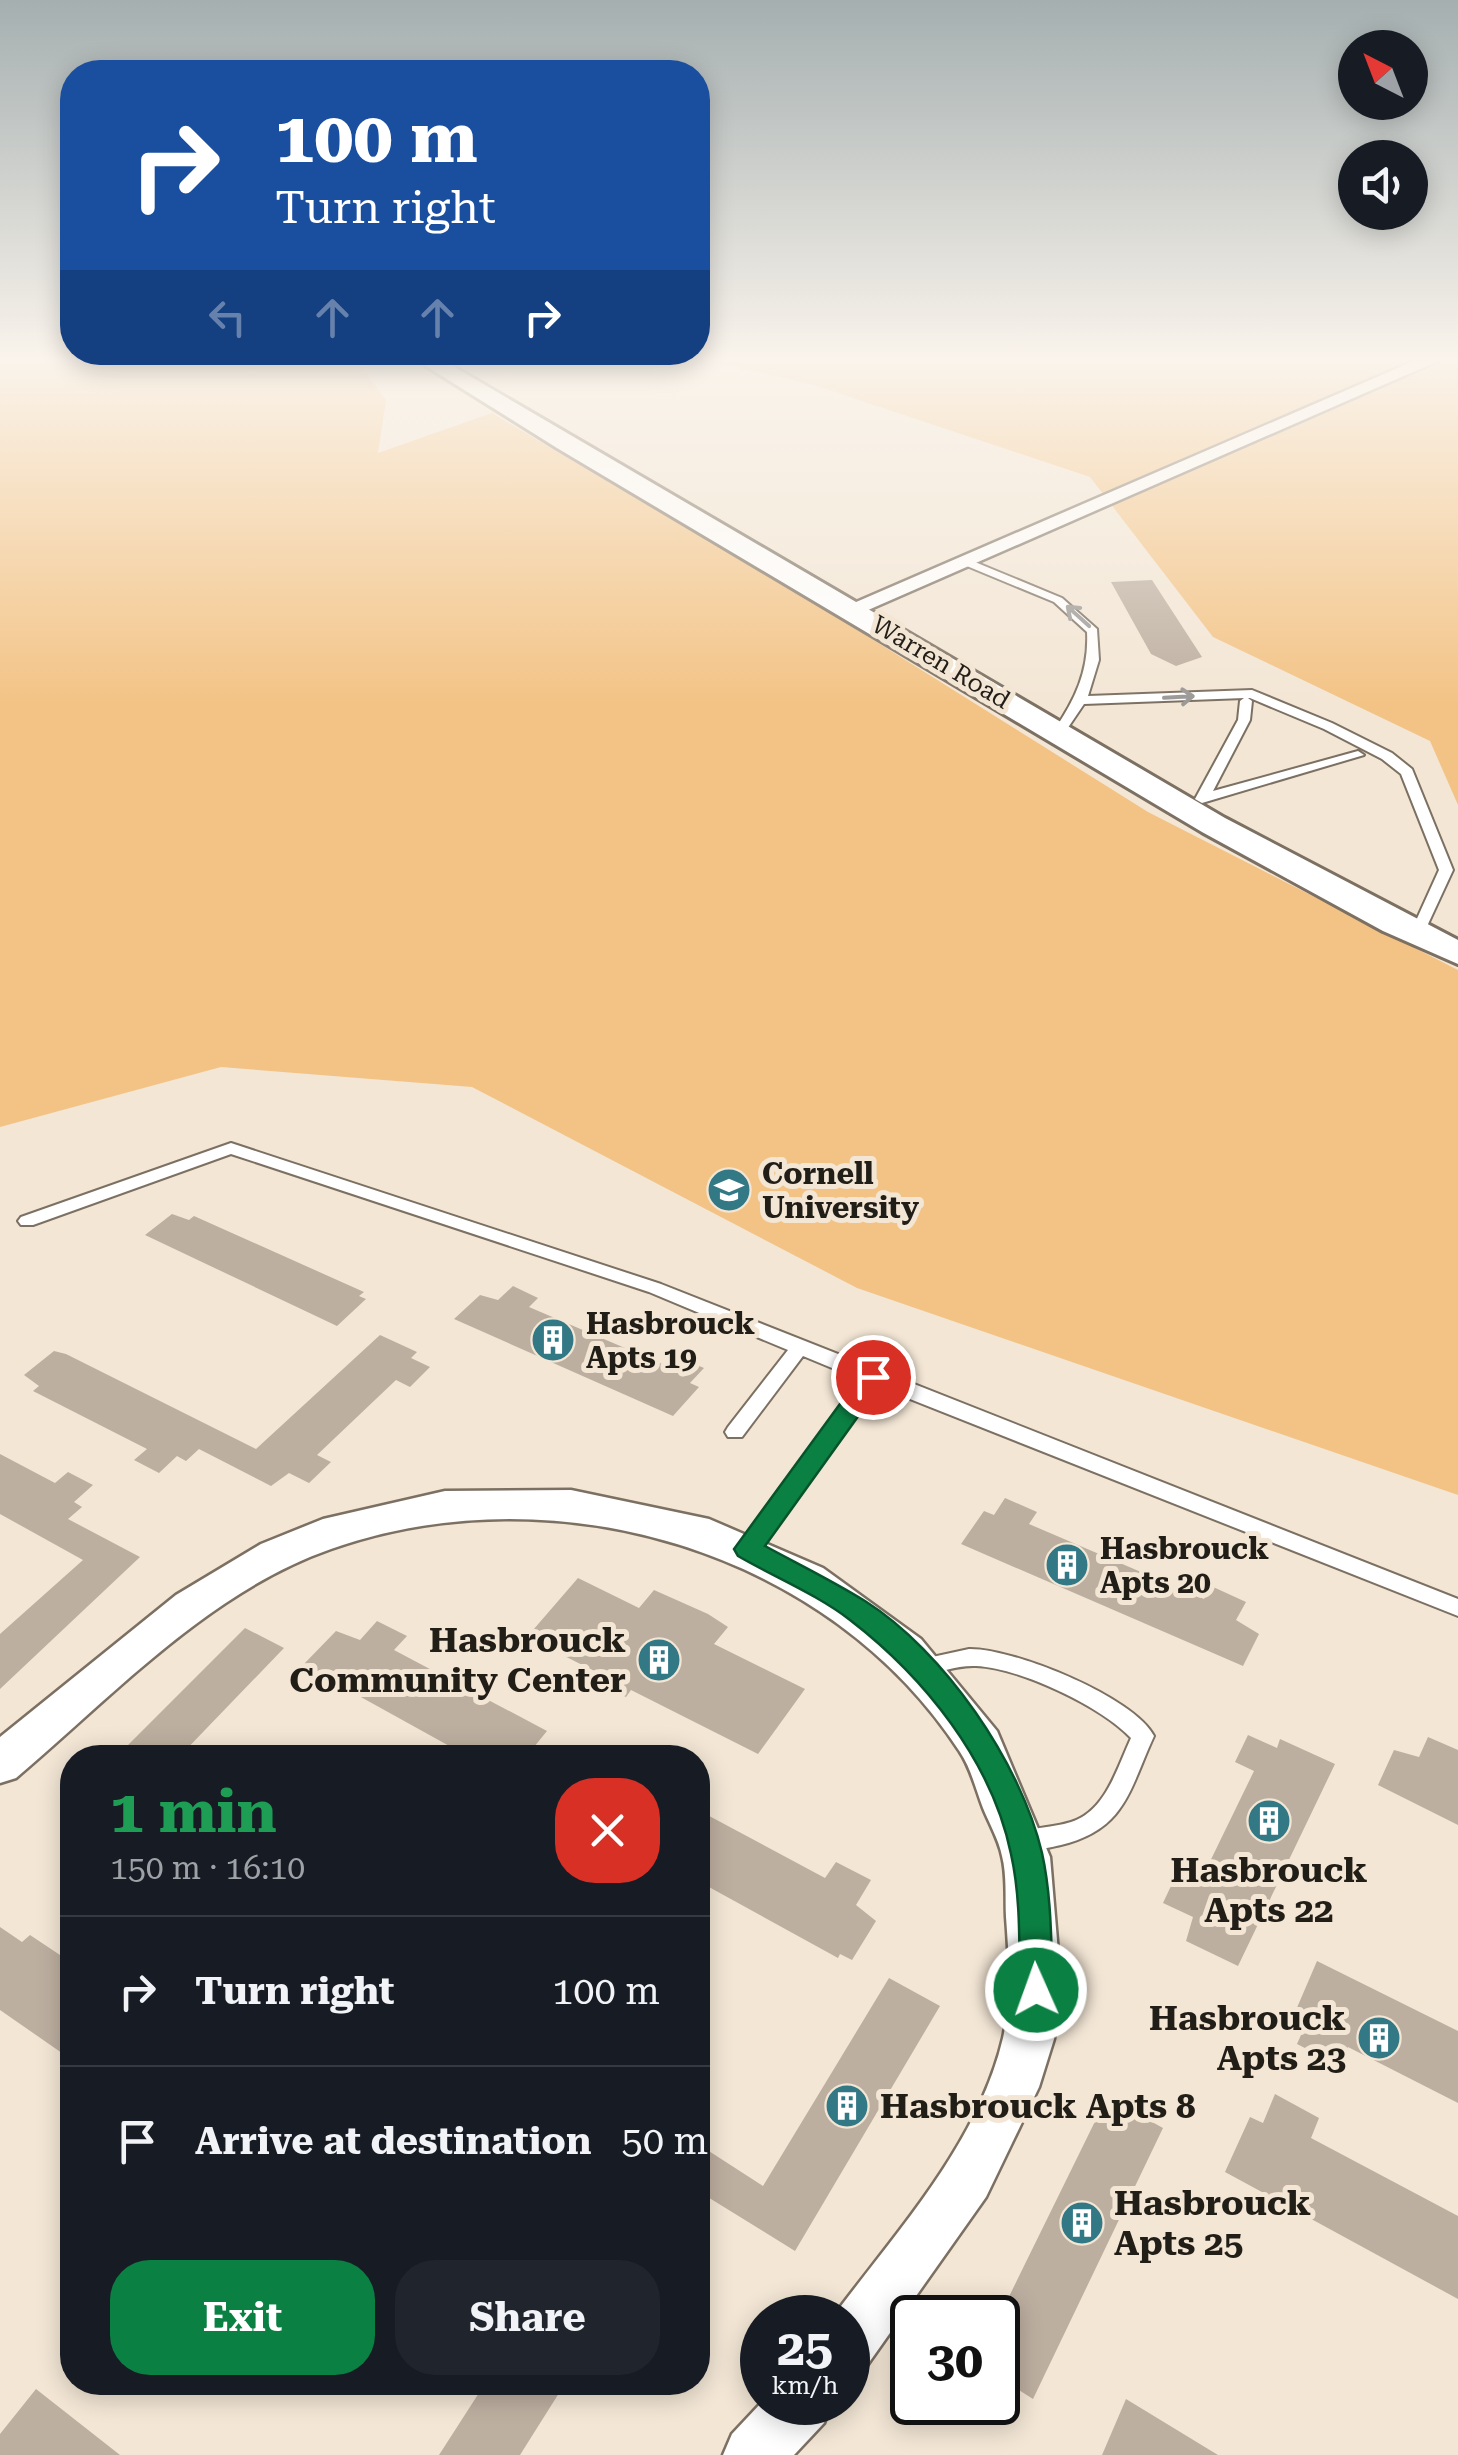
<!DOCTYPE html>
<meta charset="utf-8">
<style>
body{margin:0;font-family:"Roboto Serif",serif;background:#20242c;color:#f1f3f6;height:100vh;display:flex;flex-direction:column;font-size:38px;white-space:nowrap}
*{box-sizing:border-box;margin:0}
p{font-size:32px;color:#9ea1a6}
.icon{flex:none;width:55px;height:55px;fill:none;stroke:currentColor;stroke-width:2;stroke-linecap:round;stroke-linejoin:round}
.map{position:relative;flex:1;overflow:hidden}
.side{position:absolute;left:60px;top:1745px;width:650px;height:650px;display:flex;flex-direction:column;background:#171b24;border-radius:40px;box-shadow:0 5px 25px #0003}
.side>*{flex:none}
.hud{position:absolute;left:60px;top:60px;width:650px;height:305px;border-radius:40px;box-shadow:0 5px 25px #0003;background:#1a4fa0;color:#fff;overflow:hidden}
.needle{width:65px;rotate:318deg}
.fabs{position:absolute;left:1338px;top:30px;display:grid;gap:20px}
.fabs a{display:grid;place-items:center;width:90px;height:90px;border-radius:50%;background:#171b24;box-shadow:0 5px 25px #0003;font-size:50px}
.speed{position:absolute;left:740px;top:2295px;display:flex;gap:20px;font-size:50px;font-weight:700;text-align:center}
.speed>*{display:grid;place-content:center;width:130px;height:130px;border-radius:50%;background:#171b24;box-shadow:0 5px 25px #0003;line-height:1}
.speed small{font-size:25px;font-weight:400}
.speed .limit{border:5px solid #111;border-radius:15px;background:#fff;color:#111}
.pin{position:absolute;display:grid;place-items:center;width:85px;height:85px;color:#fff;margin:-42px;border:5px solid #fff;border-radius:50%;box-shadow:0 2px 10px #0007}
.me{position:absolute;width:110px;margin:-55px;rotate:358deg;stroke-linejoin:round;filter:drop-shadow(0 0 8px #0008)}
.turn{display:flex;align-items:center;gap:35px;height:210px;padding:0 50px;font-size:45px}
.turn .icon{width:130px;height:130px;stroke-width:2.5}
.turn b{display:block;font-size:70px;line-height:85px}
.lanes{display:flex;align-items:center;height:95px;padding:0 50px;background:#0003;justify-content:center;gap:50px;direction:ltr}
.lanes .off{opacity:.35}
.round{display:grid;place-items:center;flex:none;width:105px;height:105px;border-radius:40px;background:#20242c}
.head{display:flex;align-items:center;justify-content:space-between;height:170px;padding:0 50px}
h1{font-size:60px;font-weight:700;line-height:75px;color:#1e9e55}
.cta{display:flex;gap:20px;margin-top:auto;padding:20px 50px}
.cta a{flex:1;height:115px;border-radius:40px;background:#0b8043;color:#fff;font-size:40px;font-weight:700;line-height:115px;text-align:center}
.cta a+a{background:#20242c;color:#f1f3f6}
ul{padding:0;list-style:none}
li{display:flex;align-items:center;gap:30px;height:150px;padding:0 50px;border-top:2px solid #363941}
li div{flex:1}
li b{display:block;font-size:38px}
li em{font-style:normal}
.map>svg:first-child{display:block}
</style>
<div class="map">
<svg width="1458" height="2455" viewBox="0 0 1458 2455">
<rect width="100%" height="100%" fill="#f3e6d5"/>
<path fill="#f3c385" d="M0 361H357L386 400 378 453 492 413 840 619 1148 812 1458 970V1495L857 1288 472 1087 221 1067 0 1127Z
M711 361H1458V805L1430 741 1213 637 1090 477 814 385Z"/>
<path fill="#bdafa0" d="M1152 580 1202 657 1176 666 1151 654 1111 582Z
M172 1214 189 1220 194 1216 364 1292 359 1296 366 1299 337 1326 145 1235Z
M513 1286 538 1298 529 1307 667 1366 676 1356 704 1368 690 1383 699 1387 673 1416 454 1319 480 1295 498 1300Z
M380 1335 417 1352 411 1358 430 1367 410 1387 396 1380 317 1455 331 1462 309 1483 289 1473 271 1486 199 1449 186 1461 177 1456 159 1473 134 1460 147 1449 33 1391 39 1386 24 1375 54 1351 66 1354 256 1449Z
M0 1454 55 1483 68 1472 93 1485 74 1502 82 1507 68 1519 140 1557 0 1689V1634L83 1560 0 1514Z
M1005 1498 1037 1512 1029 1524 1204 1599 1211 1586 1246 1602 1236 1620 1259 1634 1243 1666 961 1544 984 1511 994 1515Z
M578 1578 639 1608 654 1590 708 1614 728 1627 714 1644 805 1689 758 1754 631 1690 626 1697 598 1683 604 1676 527 1637Z
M377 1621 407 1636 394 1650 547 1731 525 1758H471L303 1665 336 1631 360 1640Z
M245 1628 284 1648 178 1758H115Z
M1248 1735 1277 1748 1280 1739 1335 1764 1238 1966 1186 1941 1193 1917 1163 1903 1178 1871 1200 1882 1254 1771 1235 1762Z
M1428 1737 1458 1750V1825L1378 1785 1394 1750 1419 1757Z
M698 1810 825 1878 836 1862 871 1880 856 1905 876 1921 852 1960 840 1954 838 1958 698 1881Z
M0 1927 22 1942 30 1935 72 1963V2060L0 2010Z
M1317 1961 1458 2031V2103L1348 2047 1340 2066 1297 2044 1309 2017 1296 2010Z
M889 1978 940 2006 795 2251 698 2191V2144L763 2186Z
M1275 2094 1319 2118 1311 2138 1458 2216V2299L1225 2172 1250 2117 1263 2123Z
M1107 2097 1163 2128 1033 2399 998 2377V2319Z
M486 2382H566L520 2455H439Z
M36 2389 120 2455H0V2434Z
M1126 2399 1218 2455H1102Z"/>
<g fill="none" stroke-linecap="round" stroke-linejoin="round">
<defs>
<path id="service" d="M962 560H970L1062 598 1097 629 1099 660 1088 696 1252 690 1332 723 1392 753 1412 769 1453 870 1422 937 1417 938 1410 934 1439 870 1401 774 1382 759 1324 729 1250 698H1248L1252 701 1250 720 1213 791 1358 751 1364 755 1202 803 1195 799 1238 720 1240 701 1244 698 1084 704 1063 735H1055L1053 732C1075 700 1089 671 1087 632L1054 602 962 564Z
M231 1143 661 1284 1458 1599V1616L877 1386 754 1555 747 1557 740 1555 737 1549 740 1543 861 1380 803 1356 742 1437H728L725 1432 728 1427 788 1350 649 1292 231 1154 33 1225H21L18 1221 21 1217Z
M969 1649C1013 1648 1134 1697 1154 1736 1129 1790 1126 1829 1061 1845 1047 1848 1029 1853 1015 1848L1011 1841 1015 1834C1033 1827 1052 1828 1071 1822 1106 1811 1117 1768 1131 1738 1100 1706 1020 1668 976 1666 958 1665 939 1672 922 1676L914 1673 911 1667 914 1661Z"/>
<path id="minor" d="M1414 361H1438L859 614H843L840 609Z
M571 1490 709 1519 823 1568 921 1639 997 1731 1050 1857 1061 1988 1054 2039 1039 2087 986 2197 868 2364 848 2373V2318H832C896 2232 978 2144 1003 2038 1012 1997 1009 1958 1006 1917 1005 1898 1007 1875 1002 1856 999 1840 989 1823 983 1808 976 1790 971 1768 960 1752 829 1550 555 1470 331 1549 208 1592 113 1696 16 1778L0 1783V1737L176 1595 261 1544 323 1519 445 1491Z
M762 2402H832L824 2423 794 2455H723L732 2434Z"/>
<path id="tertiary" d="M418 361H444L1225 818 1458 940V964L1383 931 1202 832 557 448Z"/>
</defs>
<use href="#service" stroke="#7c7062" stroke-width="4"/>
<use href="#minor" stroke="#7c7062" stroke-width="5"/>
<use href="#tertiary" stroke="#7c7062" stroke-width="6"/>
<use href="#service" fill="#fff" fill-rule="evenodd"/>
<use href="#minor" fill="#fff" fill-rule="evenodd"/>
<use href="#tertiary" fill="#fff" fill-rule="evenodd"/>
</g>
<defs><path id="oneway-shaft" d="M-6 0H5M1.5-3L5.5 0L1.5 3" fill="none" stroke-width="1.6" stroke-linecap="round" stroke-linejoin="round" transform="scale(2.5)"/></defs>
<g stroke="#9b9997">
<use href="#oneway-shaft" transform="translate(1078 616) rotate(-138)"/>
<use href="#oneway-shaft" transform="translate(1179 697) rotate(-3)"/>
</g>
<linearGradient id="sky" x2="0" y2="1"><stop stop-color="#a5afb0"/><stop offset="0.51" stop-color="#faf4ec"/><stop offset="1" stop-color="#faf4ec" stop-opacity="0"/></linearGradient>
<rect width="1458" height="705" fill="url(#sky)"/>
<path fill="#0b8043" stroke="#07532c" stroke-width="2.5" d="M873 1368 882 1371 885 1377 882 1383 765 1546C798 1564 833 1581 865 1601 944 1651 1021 1763 1042 1853 1052 1898 1051 1945 1053 1990L1048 2001 1036 2005 1025 2001 1020 1990C1019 1945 1021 1899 1011 1854 992 1761 924 1677 850 1620 818 1595 774 1577 738 1556L734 1549 864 1371Z"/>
<defs>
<symbol id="university-disc" viewBox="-11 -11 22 22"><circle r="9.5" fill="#327885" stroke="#f3e6d5"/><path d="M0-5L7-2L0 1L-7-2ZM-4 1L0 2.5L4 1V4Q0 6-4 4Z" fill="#fff"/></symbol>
<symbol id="building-disc" viewBox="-11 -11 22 22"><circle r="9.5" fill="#327885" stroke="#f3e6d5"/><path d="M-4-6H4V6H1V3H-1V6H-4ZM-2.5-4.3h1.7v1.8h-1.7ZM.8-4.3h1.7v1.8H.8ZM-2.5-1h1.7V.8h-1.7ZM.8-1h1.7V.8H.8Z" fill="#fff"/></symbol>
</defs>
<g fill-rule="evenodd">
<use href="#university-disc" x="704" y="1165" width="50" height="50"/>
<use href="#building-disc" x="528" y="1315" width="50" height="50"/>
<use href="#building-disc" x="1042" y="1540" width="50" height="50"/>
<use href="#building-disc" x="634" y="1635" width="50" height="50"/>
<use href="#building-disc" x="1244" y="1796" width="50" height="50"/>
<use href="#building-disc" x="1354" y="2013" width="50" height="50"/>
<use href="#building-disc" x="822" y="2081" width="50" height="50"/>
<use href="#building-disc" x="1057" y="2198" width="50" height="50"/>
</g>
<g text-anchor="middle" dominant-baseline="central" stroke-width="10" stroke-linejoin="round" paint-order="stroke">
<g font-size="25" fill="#211d17" stroke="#f3e6d5">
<text transform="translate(941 662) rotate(31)">Warren Road</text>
</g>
<g font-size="30" font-weight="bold" fill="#211d17" stroke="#f3e6d5" text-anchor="start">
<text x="762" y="1173">Cornell<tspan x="762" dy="34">University</tspan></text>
<text x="586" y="1323">Hasbrouck<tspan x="586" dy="34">Apts 19</tspan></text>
<text x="1100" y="1548">Hasbrouck<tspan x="1100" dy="34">Apts 20</tspan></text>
</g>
<g font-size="35" font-weight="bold" fill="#211d17" stroke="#f3e6d5" text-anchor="end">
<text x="626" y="1640">Hasbrouck<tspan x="626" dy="40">Community Center</tspan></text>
<text x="1269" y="1870" text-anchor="middle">Hasbrouck<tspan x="1269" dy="40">Apts 22</tspan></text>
<text x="1346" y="2018">Hasbrouck<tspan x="1346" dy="40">Apts 23</tspan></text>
<text x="880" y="2106" text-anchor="start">Hasbrouck Apts 8</text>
<text x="1114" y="2203" text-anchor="start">Hasbrouck<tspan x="1114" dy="40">Apts 25</tspan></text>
</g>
</g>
</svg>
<div class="fabs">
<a><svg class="needle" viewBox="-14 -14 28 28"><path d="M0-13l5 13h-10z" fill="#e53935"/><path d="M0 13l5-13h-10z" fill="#9ea1a6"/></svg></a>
<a><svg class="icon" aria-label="sound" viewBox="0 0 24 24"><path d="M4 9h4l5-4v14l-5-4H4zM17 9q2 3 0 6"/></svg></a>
</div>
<div class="speed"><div>25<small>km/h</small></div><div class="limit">30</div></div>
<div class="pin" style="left:873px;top:1377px;background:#d93025"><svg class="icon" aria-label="arrive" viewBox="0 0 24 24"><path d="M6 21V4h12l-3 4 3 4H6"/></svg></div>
<svg class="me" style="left:1036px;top:1990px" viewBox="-20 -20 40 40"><circle r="17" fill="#0b8043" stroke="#fff" stroke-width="3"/><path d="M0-11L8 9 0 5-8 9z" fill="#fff"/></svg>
<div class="hud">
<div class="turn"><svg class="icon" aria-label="right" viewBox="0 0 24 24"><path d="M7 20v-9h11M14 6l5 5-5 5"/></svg><div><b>100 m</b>Turn right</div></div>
<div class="lanes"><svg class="icon off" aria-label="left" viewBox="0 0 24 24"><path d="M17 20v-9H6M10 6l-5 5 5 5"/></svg><svg class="icon off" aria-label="ahead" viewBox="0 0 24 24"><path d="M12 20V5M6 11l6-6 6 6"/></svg><svg class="icon off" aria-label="ahead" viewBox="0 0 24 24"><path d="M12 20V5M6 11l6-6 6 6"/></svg><svg class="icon" aria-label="right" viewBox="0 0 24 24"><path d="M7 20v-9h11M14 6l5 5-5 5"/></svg></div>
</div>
<section class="side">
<div class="head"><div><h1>1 min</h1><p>150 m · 16:10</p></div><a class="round" style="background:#d93025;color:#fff"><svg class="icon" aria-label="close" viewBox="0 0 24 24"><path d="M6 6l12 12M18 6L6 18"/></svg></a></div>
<ul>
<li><svg class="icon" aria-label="right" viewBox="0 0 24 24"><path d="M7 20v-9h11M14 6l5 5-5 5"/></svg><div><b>Turn right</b></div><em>100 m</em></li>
<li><svg class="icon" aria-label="arrive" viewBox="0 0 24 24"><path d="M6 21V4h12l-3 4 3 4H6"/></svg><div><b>Arrive at destination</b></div><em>50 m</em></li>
</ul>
<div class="cta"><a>Exit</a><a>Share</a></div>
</section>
</div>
